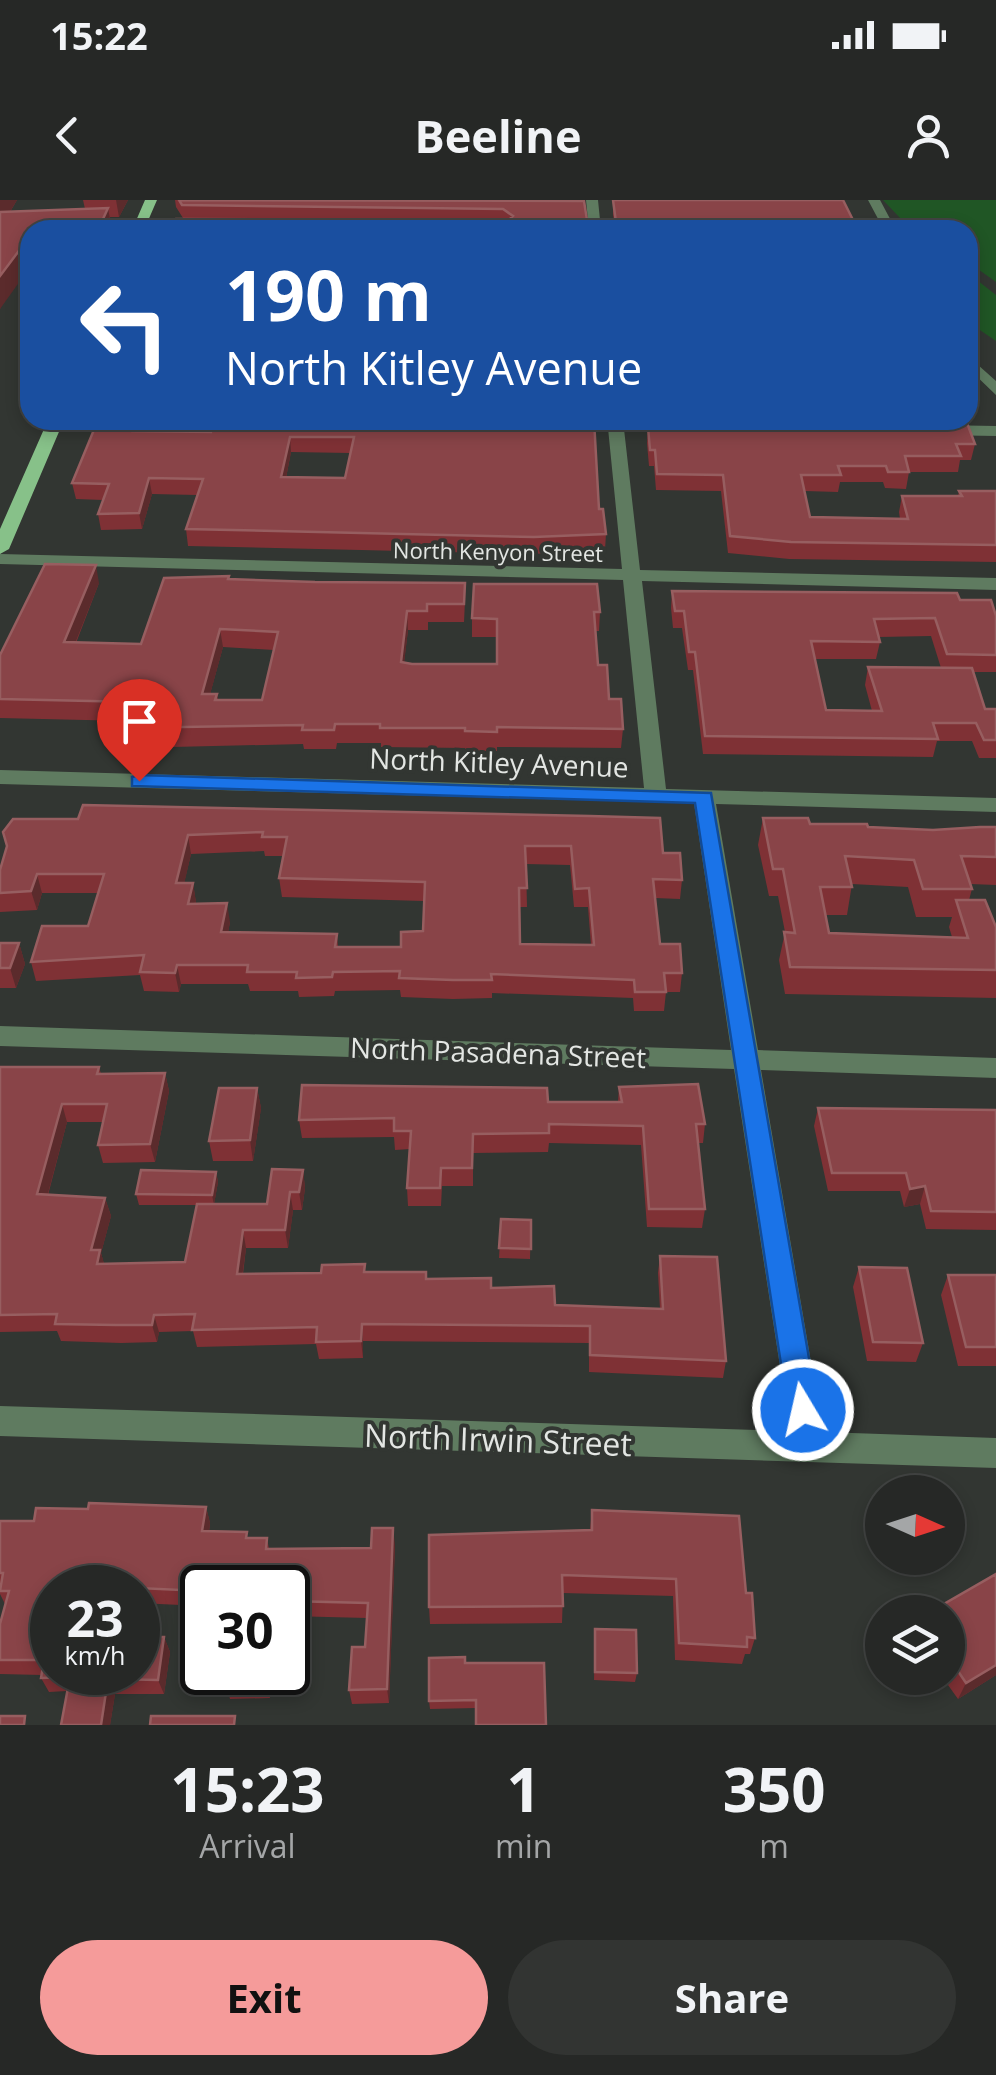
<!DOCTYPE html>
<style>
body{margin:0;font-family:"Open Sans",sans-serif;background:#323432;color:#f1f3f6;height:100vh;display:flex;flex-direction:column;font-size:38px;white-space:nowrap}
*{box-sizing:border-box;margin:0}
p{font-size:32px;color:#a4a6a7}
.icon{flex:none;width:55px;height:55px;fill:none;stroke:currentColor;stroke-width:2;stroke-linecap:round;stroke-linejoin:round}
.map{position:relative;height:1525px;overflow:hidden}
.sheet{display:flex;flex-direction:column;background:#262826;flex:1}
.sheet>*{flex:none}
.top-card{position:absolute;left:20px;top:20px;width:958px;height:210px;border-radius:30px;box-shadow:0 5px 15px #0003,0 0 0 2px #424443;background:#1a4fa0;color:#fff;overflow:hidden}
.needle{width:65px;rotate:93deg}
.tools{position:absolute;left:865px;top:1275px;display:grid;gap:20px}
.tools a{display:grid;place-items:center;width:100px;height:100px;border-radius:50%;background:#262826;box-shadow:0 5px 15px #0003,0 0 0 2px #424443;font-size:50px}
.speed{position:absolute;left:30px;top:1365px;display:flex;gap:20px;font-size:50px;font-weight:700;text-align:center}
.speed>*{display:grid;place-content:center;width:130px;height:130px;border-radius:50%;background:#262826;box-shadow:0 5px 15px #0003,0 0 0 2px #424443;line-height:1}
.speed small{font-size:25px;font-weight:400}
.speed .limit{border:5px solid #111;border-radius:15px;background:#fff;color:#111}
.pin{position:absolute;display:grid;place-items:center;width:85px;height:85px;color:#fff;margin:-102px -42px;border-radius:50% 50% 50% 0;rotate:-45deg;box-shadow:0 0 10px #0007}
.pin .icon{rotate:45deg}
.me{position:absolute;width:110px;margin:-55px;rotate:351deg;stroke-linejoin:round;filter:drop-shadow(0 0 8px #0008)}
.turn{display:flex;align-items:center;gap:35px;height:210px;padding:0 40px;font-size:45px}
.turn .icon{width:130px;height:130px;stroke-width:2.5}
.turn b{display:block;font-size:70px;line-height:85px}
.eta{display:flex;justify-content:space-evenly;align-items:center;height:170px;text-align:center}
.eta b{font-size:60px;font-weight:700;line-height:70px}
.cta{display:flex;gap:20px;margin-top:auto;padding:20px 40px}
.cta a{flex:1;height:115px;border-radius:60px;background:#f59b9a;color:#111;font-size:40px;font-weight:700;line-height:115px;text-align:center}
.cta a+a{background:#323432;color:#f1f3f6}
.status{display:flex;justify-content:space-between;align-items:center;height:70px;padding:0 50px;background:#262826;direction:ltr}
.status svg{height:28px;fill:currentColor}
header{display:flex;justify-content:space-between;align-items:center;height:130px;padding:0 40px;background:#262826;font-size:45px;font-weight:700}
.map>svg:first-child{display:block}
</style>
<div class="status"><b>15:22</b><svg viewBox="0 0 49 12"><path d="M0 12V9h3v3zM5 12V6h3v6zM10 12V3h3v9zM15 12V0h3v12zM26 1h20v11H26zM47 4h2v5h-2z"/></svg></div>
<header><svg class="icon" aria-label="back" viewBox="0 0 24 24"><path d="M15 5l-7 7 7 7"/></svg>Beeline<svg class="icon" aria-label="person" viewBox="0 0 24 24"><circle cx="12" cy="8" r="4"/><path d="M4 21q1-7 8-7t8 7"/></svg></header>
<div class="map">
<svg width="996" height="1525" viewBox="0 0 996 1525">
<rect width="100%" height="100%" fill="#323632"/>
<path fill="#205625" d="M883 0H996V82L968 62V30H897L892 22 901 19Z
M968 73 996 95V141L968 122Z"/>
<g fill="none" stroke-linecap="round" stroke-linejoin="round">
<path fill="#5f7b60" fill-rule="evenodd" d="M586 0H598L601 30H589Z
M868 0H880L896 30H884Z
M80 20 205 21 211 25 205 29 76 27Z
M968 156 996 181V195L968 168Z
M557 220H683L691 225 683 230 624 229 640 370 996 378V390L642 381 666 589 996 598V612L716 604 758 850 996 858V878L761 870 823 1232 996 1238V1268L0 1236V1206L790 1231 734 869 0 846V826L731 850 694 603 0 584V570L644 588 623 380 0 364V354L622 369 608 228H563L557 226Z
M996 226V236L938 235 930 230 938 225Z"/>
<path fill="#87c189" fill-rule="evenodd" d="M145 0H157L144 30H132Z
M48 220H64L9 349 0 354V329Z"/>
</g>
<path fill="#7f3135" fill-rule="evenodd" d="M0 0H17L10 12 85 9 83 0H128L119 17H110L112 30H30L0 109Z
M175 0H574L587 30H170V29L281 19 183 18 176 7Z
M613 0 858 30H615L613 14Z
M594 220 599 309 606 334 605 350 533 354 188 346 186 329 197 295 152 294 142 329 101 330 98 314 103 300 76 299 72 283 142 231 211 232ZM291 252 350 253 345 278H286Z
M651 220H957V222L796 220 975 244 971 260H960L958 272H909L906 289 885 288 883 282H840L838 292 805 291 810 317 900 319 899 312 902 296H958L959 291H996V362L789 359 728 353 721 291 656 290 654 266H649L647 243 648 227H651Z
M229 379 465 401 464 422H428V430H408L404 462 412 464H497V437H472V418L600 412 599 431H595L598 465 609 499 623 529 621 548 497 547V551H465V548L381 547V543H337L336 549H304L303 544 130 548 126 528 128 521 0 518V455L99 383 76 443 141 444ZM223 447 274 450 262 500H218L217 494H210Z
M672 391 960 400 996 416V472H973L985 509H996V558H979L972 541H937L933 557 703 554 693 470H688L682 428H673L671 408ZM931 436 941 468 868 467 865 485 872 511 826 510 815 459H876L880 442 879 437Z
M83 605 663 653 682 680 680 699 655 698 660 744 682 773 680 792H666L664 811H634L633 798 492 793V798L453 799 401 797 400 790 335 791 334 796 299 797 298 791H250L248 784H181L179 792 144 791 140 775 36 781 31 762 88 726 98 693H42L37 710 0 712V670L78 619ZM264 651 265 656H284L279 678 282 697 424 701 423 731 401 747H338L337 734 228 732 230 722 196 703 193 683H184L191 654ZM526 664 570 665 574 707H588L591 745 520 744V707H527Z
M763 618 810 624 933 630 996 627V685L970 684 972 689 969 700 996 727V798L785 794 779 760 785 732 778 696H769L758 645ZM852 684 908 687 916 717H952L949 727 952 737 829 733 825 715H847Z
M0 743H19L25 764 16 788H0Z
M0 867H99L101 874 165 873 169 891 155 962 103 963 98 945 103 922H67L48 995 105 998 111 1016 101 1053 104 1064 185 1062 197 1005H139L136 994 216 972 218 982 214 1004H267L303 970 305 988 302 1010H293L288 1048H246L243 1074 321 1073 365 1064V1072L491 1088 555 1105 660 1109 658 1073 660 1056 726 1161 723 1178 589 1172V1143L363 1141V1158L319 1159 316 1144 197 1147 193 1131 159 1132 157 1142 121 1143 61 1141 57 1131 0 1132Z
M619 887 705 924 703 943H698L705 1009 702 1028 647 1027 641 945 549 943 548 952 473 953V986H442L441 1006H408L407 988 410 949 395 950 394 937 302 938 299 920 548 902H618Z
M257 888 261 908 253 961H213L209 941Z
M818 908 996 910V1030L926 1029 920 1004 904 1007 900 991H828L814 926Z
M501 1019 531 1020 530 1059 499 1058Z
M859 1067 923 1143 916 1162 867 1161 853 1087Z
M948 1075H996V1166H958L941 1095Z
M206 1307 210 1323 209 1332 249 1338H267L269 1349 371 1348 395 1344 389 1503 352 1504 349 1490 365 1447 367 1418 288 1416V1388H202V1406L138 1403V1388H52L51 1437H164L170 1452 164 1494H115L110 1525H61L67 1491 49 1492 41 1478 42 1475 0 1474V1424L5 1404 0 1394V1321H34L88 1309Z
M592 1310 746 1393 755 1438 750 1454H745L742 1464 675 1460 673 1396 563 1393 562 1423 430 1424 429 1407 590 1330Z
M996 1374V1475L958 1499 943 1478H948V1412Z
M595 1429 637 1473 635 1482 594 1480Z
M465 1463 546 1525 476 1508 430 1509 429 1501Z
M230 1472H272L270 1498 230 1499 228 1491Z"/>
<path fill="#5b2b2c" d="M0 0H17L8 15 0 16Z
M116 0H128L119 17Z
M108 8 112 30H98Z
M30 36V67L0 109V76Z
M138 220H147L136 247 133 231Z
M290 237 291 252 283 293 281 277Z
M149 278 152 294 142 329 139 313Z
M96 365 99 383 68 461 64 442Z
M407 411 408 430 402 481 401 462Z
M220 429 223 447 205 513 202 494Z
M188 635 191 654 180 702 176 683Z
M37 674 42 693 37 710 31 691Z
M193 683 196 702 191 722 188 704Z
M227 703 230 722 225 751 221 732Z
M19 743 25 764 16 788 10 768Z
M177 765 181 784 179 792 175 773Z
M165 873 169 891 155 962 150 944Z
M257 888 261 908 253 961 250 940Z
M62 904 67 922 43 1012 37 994Z
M303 970 305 988 302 1010 299 992Z
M216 972 218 982 214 1005 212 995Z
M925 986 920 1004 904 1007 910 989Z
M290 992 293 1010 288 1048 285 1030Z
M105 998 111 1016 101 1053 105 1067 97 1065 91 1050Z
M243 1030 246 1048 240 1092 237 1074Z
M154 1115 159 1132 157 1142 152 1125Z
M362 1124 363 1141V1158L361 1141Z
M206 1307 210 1323 207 1347 202 1331Z
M393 1328 395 1344 389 1503 387 1489Z
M52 1384 54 1388 52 1430 48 1451 40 1437Z
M164 1437 170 1452 164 1494 158 1480Z
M996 1465V1475L958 1499 966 1483Z
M269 1472H272L270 1498 268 1490Z
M108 1479 115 1494 110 1525H101Z"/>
<path fill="#894448" stroke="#975e60" stroke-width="2.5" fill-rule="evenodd" d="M179 0 584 1 587 20V30H174L175 29H170L176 19 509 20 513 16 503 9 182 5Z
M613 0H843L858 30H617Z
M108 8 98 30H45L38 26 35 30H30V36L0 76V12Z
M98 220H138L133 231 211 232 215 220H594L599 309H603L606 334 534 337 186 329 203 279 149 278 139 313 98 314 109 284 72 283ZM290 237H354L345 278 281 277Z
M652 220H782L967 223 975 244H956L961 256H905L909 272H888L886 266H838L841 275H801L810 317 908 319 902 296H962L959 291H996V345L791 342 730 336 723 275 657 274 655 250H650L648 227H652Z
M45 364 96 365 64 442 141 444 164 378 229 376 228 379 315 382 465 383 464 404H427V411H407L401 462 412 464H497V419L472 418 474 384H597L600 412H594L598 465H607L609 499H621L623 529 497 527V532L465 531V528H380V524H335L334 530H302L303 525 126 528 135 502 0 499V455ZM220 429 278 432 262 500H215L217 494H202Z
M672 391 957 393 960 400H991L996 416V455L947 454 935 418 874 419 880 442 811 441 826 510 882 511 868 467 972 468 985 509H996V540H984L976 523H933L938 539 705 536 695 452H689L684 411H675Z
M83 605 590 616 660 618 663 653H680L682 680 653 679 660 744H680L682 773H664L666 792H635L634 780 491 774 492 780H453L399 778 400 771 333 772 332 777 296 778 297 772H247L248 765H177L175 773 140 772 144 755 31 762 42 726H88L104 674H37L31 691 0 693V670L7 646 3 632 13 619H78ZM263 632 262 637H287L279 678 425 682 423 731 401 732V747H335L337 734 221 732 227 703 188 704 193 683H176L188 635ZM525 646H571L575 689 589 688 594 745 520 744 519 688H527Z
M763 618H808L810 624H867L868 627 933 630 980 627H996V657L961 656 972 689H923L914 660 845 656 852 687H820L829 733 968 738 956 700H985L996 727V770L790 767 784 732 795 733 783 669H773Z
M0 743H19L10 768H0Z
M0 867H99L97 874 165 873 150 944 98 945 107 904H62L37 994 105 998 91 1050H100L97 1064 185 1062 197 1004H267L272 969 303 970 299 992H290L285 1030H243L237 1074 321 1073 322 1065 365 1064 364 1072H426V1079L491 1078V1088L554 1086 555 1105 663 1109 660 1056 717 1057 726 1161 590 1155V1126L362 1124 361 1141 316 1142 317 1127 192 1130 195 1114 154 1115 152 1125H116L55 1124 57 1114 0 1115Z
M698 884 705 924H696L705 1009H649L643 926 549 924V933L473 934 472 968H441L440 988H407L411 931H394V918L299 920 302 885 547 888 548 902H622L619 887Z
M219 888H257L250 940 209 941Z
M818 908 996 910V1012L931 1011 925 986 910 989 906 973H832Z
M141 970 216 972 212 995 136 994Z
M501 1019 531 1020V1049L499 1048Z
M859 1067 907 1068 923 1143 873 1142Z
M948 1075H996V1147H966Z
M89 1303 206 1307 202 1331 247 1332 246 1338H267L266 1349 371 1348 372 1328H393L387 1489 349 1490 352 1447H365L368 1403 288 1401V1388H202V1391L52 1384 40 1437H52V1472H138V1437H164L158 1480 108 1479 101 1525H61L70 1477 41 1478 44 1460H0V1424L9 1391H0L3 1373H0V1321H34L36 1308 88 1309Z
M592 1310 739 1316 746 1393H752L755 1438 747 1437V1447L679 1443 676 1379 562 1375 563 1406 429 1407V1335L592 1330Z
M996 1374V1465L966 1483 948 1456V1412H930Z
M595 1429 636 1430 637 1473 595 1472Z
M465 1457V1463H544L546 1525H476V1500L429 1501V1458Z
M230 1472H269L268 1490 228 1491Z
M0 1516H25L24 1525H0Z
M151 1516H235L234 1525H150Z"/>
<path fill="#1a73e8" stroke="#114b97" stroke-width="2.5" d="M139 575 711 593 818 1210 813 1220 803 1224 792 1220 788 1210 695 603 132 586V577Z"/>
<g text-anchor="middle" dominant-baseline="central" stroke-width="8" stroke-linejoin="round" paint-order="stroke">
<g font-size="22" fill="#e3e6e3" stroke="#323632">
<text transform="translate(498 351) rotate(1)">North Kenyon Street</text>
</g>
<g font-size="28" fill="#e3e6e3" stroke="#323632">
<text transform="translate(499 562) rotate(2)">North Kitley Avenue</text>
<text transform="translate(498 852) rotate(2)">North Pasadena Street</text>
</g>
<g font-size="32" fill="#e3e6e3" stroke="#323632">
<text transform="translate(498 1239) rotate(2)">North Irwin Street</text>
</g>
</g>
</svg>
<div class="tools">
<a><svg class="needle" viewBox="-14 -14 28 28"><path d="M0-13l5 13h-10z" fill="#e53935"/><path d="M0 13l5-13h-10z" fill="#a4a6a7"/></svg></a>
<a><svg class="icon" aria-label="layers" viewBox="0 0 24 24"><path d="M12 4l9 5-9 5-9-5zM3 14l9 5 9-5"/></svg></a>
</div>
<div class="speed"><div>23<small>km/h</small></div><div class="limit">30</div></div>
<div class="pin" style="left:139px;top:581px;background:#d93025"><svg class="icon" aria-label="arrive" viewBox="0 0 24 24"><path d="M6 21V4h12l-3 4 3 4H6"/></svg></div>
<svg class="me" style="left:803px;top:1210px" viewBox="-20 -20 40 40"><circle r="17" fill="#1a73e8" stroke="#fff" stroke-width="3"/><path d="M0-11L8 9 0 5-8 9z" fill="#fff"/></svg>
<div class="top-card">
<div class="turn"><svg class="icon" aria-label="left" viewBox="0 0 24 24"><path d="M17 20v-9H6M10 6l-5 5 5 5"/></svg><div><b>190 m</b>North Kitley Avenue</div></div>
</div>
</div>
<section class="sheet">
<div class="eta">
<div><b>15:23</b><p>Arrival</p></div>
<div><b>1</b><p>min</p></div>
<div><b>350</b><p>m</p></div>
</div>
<div class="cta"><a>Exit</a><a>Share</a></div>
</section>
